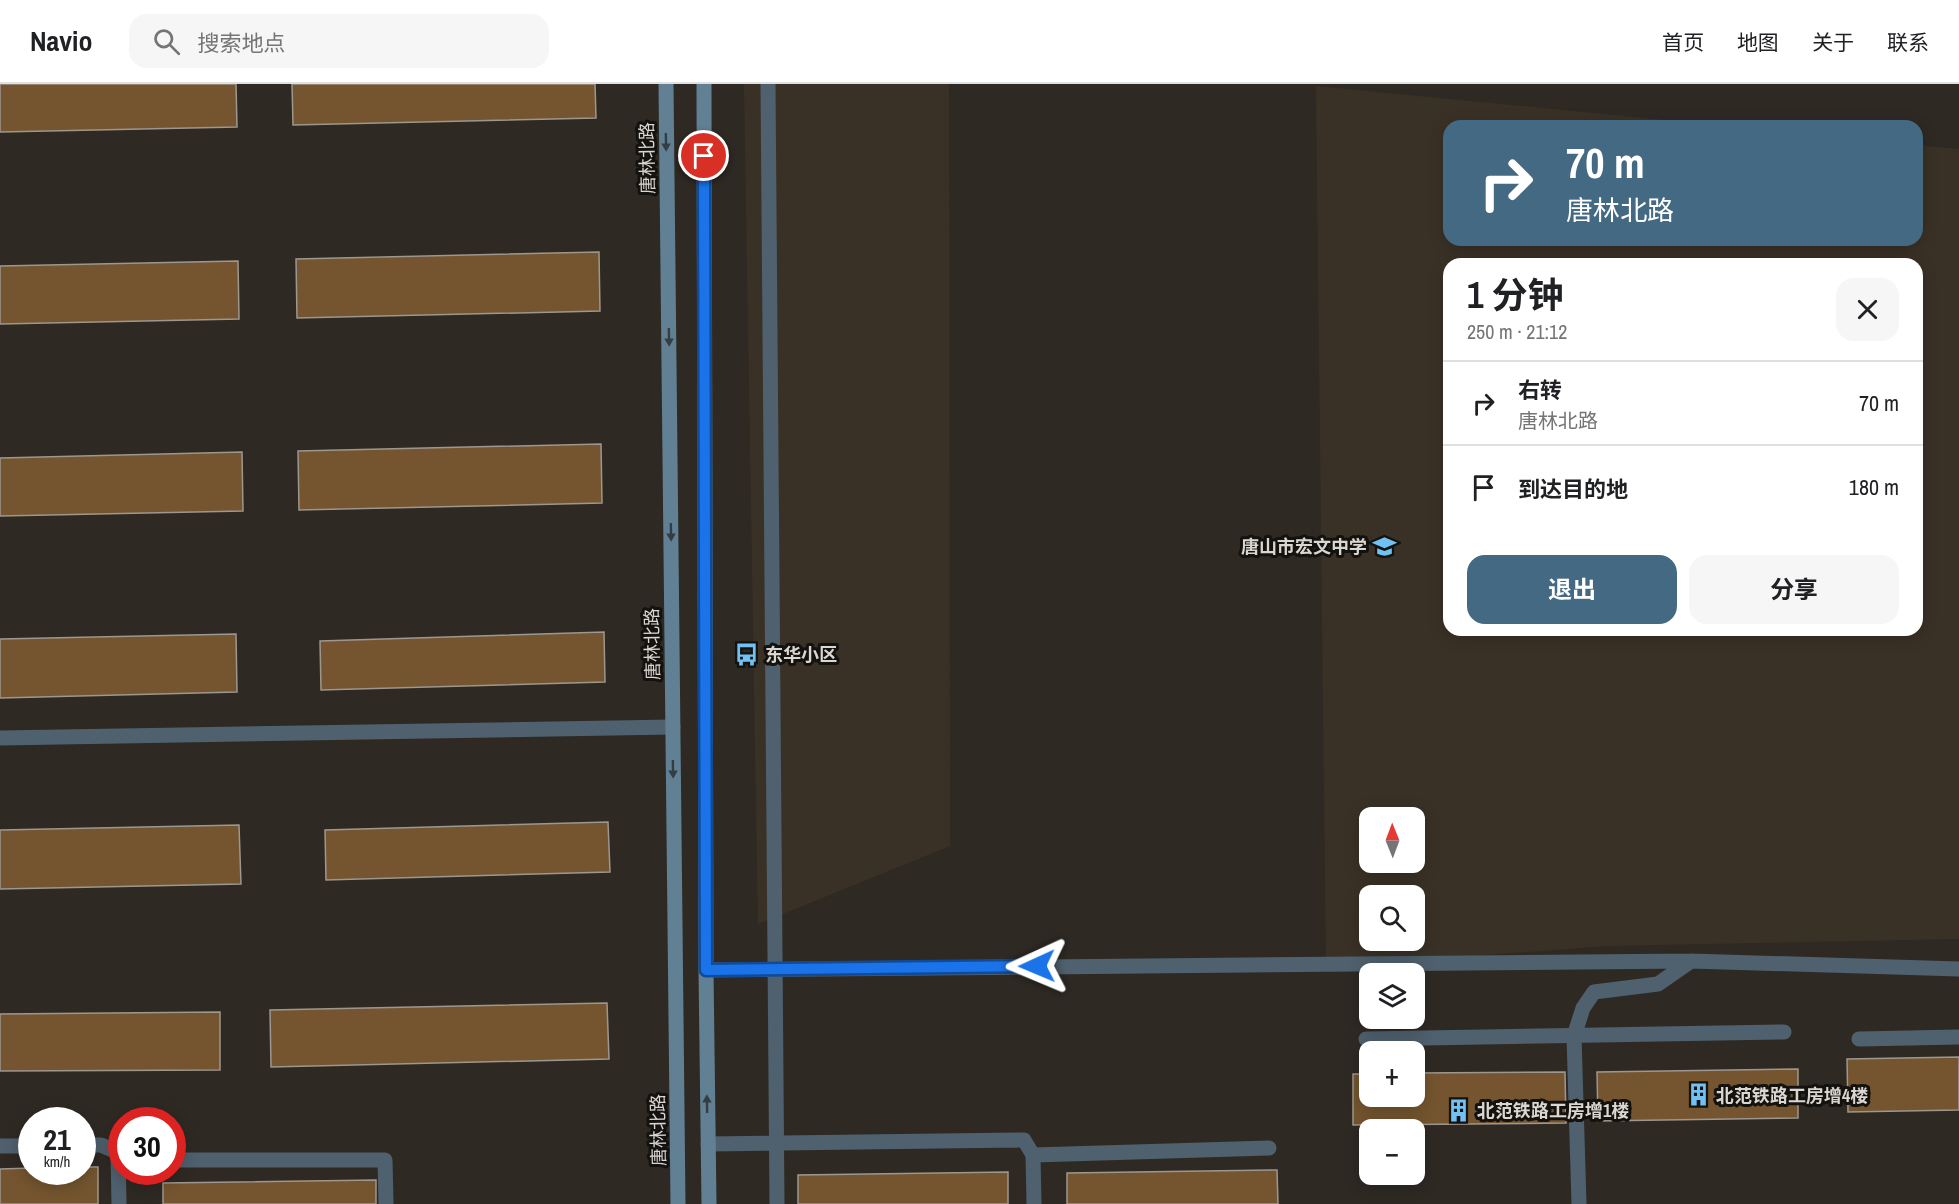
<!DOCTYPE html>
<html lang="zh">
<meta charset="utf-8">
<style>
body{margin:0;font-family:"Archivo Narrow","Noto Sans SC",sans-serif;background:#f6f6f6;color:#202124;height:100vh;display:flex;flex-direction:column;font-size:22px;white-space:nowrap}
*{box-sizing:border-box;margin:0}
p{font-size:20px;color:#757577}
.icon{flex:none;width:33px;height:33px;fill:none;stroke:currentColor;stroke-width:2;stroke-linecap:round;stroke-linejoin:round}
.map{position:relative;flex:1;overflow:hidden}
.details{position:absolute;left:1443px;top:174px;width:480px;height:378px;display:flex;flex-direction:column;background:#fff;border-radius:18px;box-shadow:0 3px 15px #0003}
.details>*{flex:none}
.guide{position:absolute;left:1443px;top:36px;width:480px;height:126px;border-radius:18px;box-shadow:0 3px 15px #0003;background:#446982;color:#fff;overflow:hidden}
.needle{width:39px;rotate:359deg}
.controls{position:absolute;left:1359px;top:723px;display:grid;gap:12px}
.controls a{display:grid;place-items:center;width:66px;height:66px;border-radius:12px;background:#fff;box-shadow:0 3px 15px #0003;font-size:30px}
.speed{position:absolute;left:18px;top:1023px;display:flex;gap:12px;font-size:30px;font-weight:700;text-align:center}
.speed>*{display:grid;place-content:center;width:78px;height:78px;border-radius:50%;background:#fff;box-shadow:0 3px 15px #0003;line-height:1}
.speed small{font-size:15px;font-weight:400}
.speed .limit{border:9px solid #d22;background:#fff;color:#111}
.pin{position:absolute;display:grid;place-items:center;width:51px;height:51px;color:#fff;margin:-26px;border:3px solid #fff;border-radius:50%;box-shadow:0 2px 6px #0007}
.me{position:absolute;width:66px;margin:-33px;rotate:269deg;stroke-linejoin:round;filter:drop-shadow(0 0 4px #0008)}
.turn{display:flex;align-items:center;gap:21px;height:126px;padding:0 24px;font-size:27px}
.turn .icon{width:78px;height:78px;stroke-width:2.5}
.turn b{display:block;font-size:42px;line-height:51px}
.round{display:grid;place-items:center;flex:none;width:63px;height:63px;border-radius:18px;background:#f6f6f6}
.head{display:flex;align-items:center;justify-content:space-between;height:102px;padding:0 24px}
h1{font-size:36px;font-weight:700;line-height:45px}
.action{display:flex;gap:12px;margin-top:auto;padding:12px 24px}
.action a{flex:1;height:69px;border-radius:18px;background:#446982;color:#fff;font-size:24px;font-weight:700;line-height:69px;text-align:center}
.action a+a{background:#f6f6f6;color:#202124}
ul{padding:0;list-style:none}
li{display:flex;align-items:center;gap:18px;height:84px;padding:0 24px;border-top:2px solid #e0e0e0}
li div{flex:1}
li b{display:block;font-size:22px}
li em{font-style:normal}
header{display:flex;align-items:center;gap:36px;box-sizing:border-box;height:84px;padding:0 30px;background:#fff;border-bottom:2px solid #e0e0e0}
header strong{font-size:28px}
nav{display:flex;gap:33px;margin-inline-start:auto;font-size:21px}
.search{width:420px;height:54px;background:#f6f6f6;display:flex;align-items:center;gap:15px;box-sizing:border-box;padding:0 21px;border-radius:18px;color:#757577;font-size:22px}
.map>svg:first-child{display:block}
</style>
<header>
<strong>Navio</strong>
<div class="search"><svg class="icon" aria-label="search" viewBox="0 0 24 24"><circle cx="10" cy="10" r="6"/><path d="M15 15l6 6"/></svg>搜索地点</div>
<nav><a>首页</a><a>地图</a><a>关于</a><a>联系</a></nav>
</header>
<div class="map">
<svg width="1959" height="1120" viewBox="0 0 1959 1120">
<rect width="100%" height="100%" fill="#2e2923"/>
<path fill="#3a3126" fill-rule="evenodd" d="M744 0H949L950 762 758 840Z
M1316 2 1727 42H1449V156H1917V61L1959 65V855L1606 862 1326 883ZM1449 180H1917V546H1449ZM1370 734H1414V778H1370ZM1370 812H1414V856H1370Z"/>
<path fill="#74552f" stroke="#9e9790" stroke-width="1.5" d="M0 0H236L237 43 0 48Z
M292 0H595L596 34 293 41Z
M599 168 600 227 297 234 296 175Z
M238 177 239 235 0 240V182Z
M601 360 602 419 299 426 298 367Z
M242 368 243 427 0 432V374Z
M604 548 605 598 321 606 320 557Z
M236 550 237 608 0 614V555Z
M608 738 610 788 326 796 325 746Z
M239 741 241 800 0 805V746Z
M607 919 609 975 271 983 270 926Z
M220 928V986L0 987V930Z
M1959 973V1026L1848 1028 1847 975Z
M1798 985V1034L1598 1037 1597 988Z
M1565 988 1566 1039 1353 1041V990H1370V1012H1414V989Z
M82 1083H98V1120H0V1085L32 1084V1088H82Z
M1277 1086 1278 1120H1067V1089Z
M1008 1088V1120H798V1091Z
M376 1096V1120H163V1099Z"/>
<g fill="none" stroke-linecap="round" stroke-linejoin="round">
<path stroke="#4f616e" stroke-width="15" d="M1366 955 1784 948
M1859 955 1959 953
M82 1061H101L122 1070
M0 1062H32
M118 1070 119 1120
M1033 1071 1269 1064
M172 1076H385L386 1120"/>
<path stroke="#4f616e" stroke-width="15" d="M768 0 777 1120
M0 654 673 643
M706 886 1691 877 1959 885
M708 1060 1024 1056 1033 1071 1034 1120
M1579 1120 1574 952 1583 924 1594 908 1658 900 1691 877"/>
<path stroke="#628094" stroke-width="15" d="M666 0 678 1120
M704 0 706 886 709 1120"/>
</g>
<defs><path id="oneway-solid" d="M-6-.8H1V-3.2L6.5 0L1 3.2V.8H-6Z" transform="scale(1.5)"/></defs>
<g fill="#333e44">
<use href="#oneway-solid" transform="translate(666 58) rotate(89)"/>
<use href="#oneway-solid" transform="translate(669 253) rotate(89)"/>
<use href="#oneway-solid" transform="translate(671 448) rotate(89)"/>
<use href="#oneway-solid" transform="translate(673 685) rotate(89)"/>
<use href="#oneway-solid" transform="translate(707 1020) rotate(-91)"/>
</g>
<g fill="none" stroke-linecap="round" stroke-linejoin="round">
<defs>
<path id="route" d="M704 72 706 886 1037 882"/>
</defs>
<use href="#route" stroke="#114b97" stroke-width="15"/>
<use href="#route" stroke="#1a73e8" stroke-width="10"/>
</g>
<defs>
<symbol id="school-bare" viewBox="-9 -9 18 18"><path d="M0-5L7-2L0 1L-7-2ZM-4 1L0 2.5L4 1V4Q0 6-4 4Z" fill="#71c1f5" stroke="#14120f" stroke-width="2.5" paint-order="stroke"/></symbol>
<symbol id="bus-bare" viewBox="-9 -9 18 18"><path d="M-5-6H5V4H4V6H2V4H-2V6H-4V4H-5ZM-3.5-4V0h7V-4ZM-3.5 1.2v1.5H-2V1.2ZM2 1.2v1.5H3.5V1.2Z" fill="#71c1f5" stroke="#14120f" stroke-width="2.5" paint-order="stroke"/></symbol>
<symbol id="building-bare" viewBox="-9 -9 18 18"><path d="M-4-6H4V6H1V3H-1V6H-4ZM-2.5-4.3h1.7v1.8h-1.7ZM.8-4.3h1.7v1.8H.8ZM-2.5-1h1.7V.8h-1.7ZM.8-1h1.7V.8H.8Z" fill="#71c1f5" stroke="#14120f" stroke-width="2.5" paint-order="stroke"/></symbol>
</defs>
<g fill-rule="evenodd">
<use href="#school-bare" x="1368" y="446" width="33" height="33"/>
<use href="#bus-bare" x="730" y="554" width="33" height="33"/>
<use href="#building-bare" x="1682" y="994" width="33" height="33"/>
<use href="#building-bare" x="1442" y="1010" width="33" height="33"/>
</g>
<g text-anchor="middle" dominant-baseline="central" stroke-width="6" stroke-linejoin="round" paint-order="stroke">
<g font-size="18" fill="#dad6d2" stroke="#14120f">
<text transform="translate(647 74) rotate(-91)">唐林北路</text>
<text transform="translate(652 560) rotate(-91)">唐林北路</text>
<text transform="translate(658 1046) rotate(-91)">唐林北路</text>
</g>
<g font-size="18" font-weight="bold" fill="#dad6d2" stroke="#14120f" text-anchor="start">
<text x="1367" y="462" text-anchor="end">唐山市宏文中学</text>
<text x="765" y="570">东华小区</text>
<text x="1716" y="1011">北范铁路工房增4楼</text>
<text x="1477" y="1026">北范铁路工房增1楼</text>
</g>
</g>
</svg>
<div class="controls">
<a><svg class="needle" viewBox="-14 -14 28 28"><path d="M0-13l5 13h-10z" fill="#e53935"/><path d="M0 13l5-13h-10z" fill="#757577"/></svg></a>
<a><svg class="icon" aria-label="search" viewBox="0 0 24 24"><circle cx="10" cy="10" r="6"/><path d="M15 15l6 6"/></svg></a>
<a><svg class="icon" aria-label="layers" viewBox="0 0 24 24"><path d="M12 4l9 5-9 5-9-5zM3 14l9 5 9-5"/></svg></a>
<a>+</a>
<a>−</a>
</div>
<div class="speed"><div>21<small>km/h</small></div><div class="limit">30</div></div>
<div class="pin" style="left:704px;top:72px;background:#d93025"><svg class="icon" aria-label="arrive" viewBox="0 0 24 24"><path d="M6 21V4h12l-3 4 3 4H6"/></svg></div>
<svg class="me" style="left:1037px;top:882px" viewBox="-20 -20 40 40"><path d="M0-17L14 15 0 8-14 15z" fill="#1a73e8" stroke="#fff" stroke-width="4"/></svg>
<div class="guide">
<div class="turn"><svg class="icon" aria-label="right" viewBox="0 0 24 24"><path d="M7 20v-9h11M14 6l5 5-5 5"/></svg><div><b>70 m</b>唐林北路</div></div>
</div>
<section class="details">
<div class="head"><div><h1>1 分钟</h1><p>250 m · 21:12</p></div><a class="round"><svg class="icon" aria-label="close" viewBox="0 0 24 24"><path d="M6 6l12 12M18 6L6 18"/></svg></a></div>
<ul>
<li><svg class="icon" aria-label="right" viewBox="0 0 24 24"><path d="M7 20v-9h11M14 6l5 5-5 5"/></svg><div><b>右转</b><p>唐林北路</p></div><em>70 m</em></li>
<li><svg class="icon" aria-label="arrive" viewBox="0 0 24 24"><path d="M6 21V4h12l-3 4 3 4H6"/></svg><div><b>到达目的地</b></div><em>180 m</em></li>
</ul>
<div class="action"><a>退出</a><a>分享</a></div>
</section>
</div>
